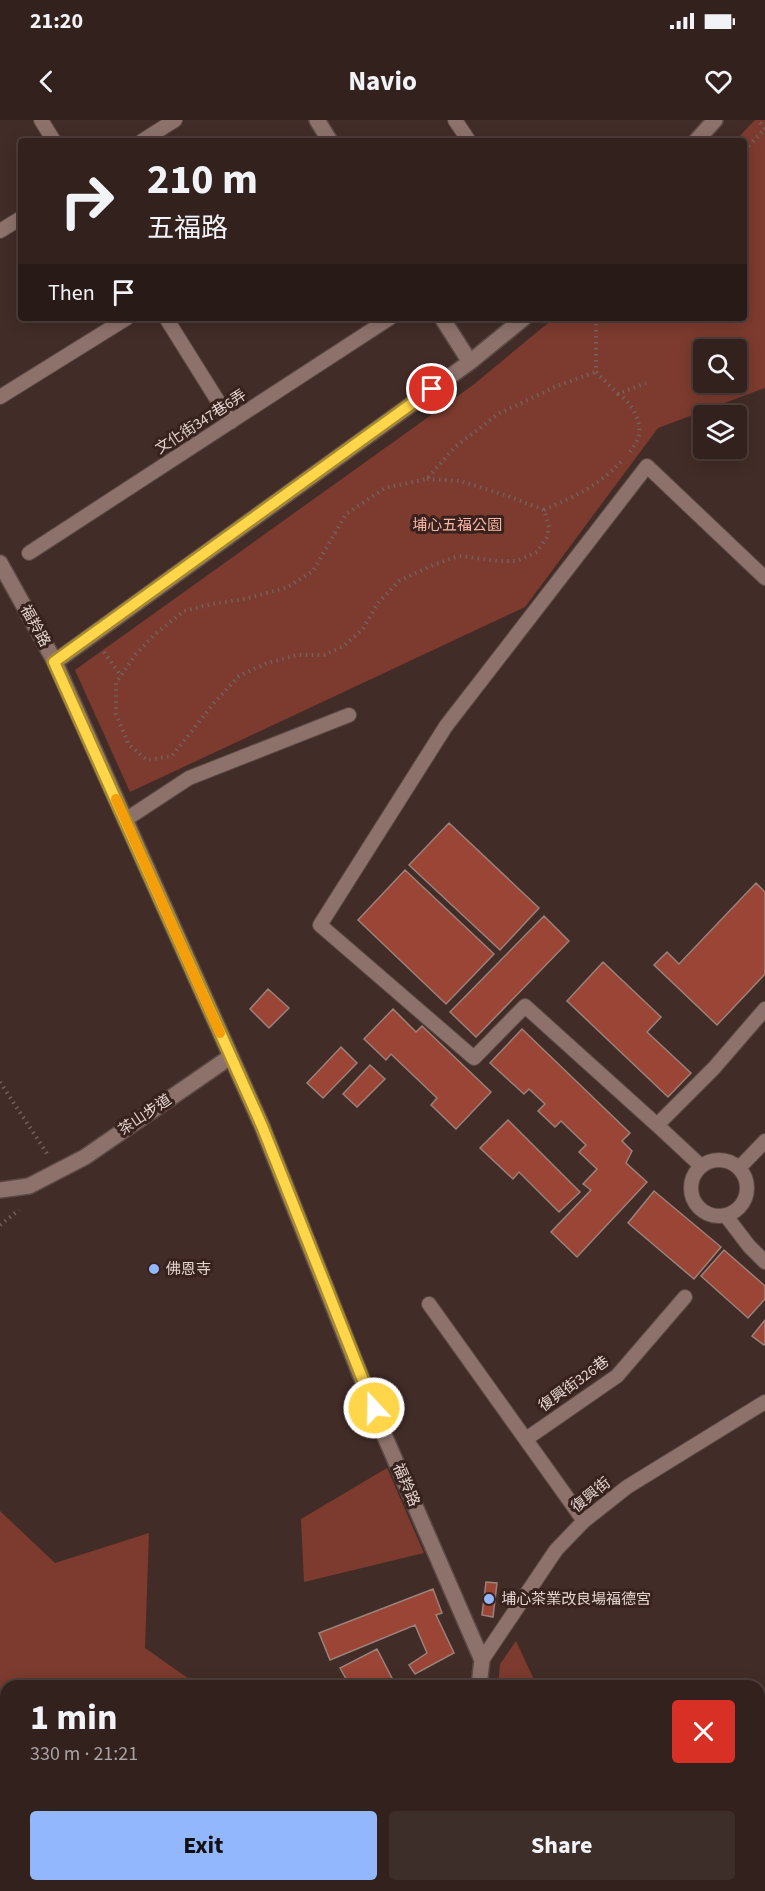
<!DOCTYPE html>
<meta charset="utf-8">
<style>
body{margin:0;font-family:"Source Sans 3","Noto Sans TC",sans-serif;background:#3d2e2a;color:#f1f3f6;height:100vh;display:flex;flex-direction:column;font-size:22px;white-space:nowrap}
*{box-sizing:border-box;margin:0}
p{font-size:20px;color:#a8a3a4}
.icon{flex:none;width:33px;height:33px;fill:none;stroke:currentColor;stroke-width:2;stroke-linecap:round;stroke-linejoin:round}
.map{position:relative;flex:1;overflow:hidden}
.side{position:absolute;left:0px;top:1560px;width:765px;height:212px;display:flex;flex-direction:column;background:#32211d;border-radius:18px 18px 0 0;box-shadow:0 3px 15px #0003,0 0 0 2px #4d3e3b}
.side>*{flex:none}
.banner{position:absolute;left:18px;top:18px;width:729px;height:183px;border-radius:6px;box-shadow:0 3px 15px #0003,0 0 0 2px #4d3e3b;background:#32211d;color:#f1f3f6;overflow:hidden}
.controls{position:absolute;left:693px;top:219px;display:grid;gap:12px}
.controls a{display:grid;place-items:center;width:54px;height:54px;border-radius:6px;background:#32211d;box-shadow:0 3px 15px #0003,0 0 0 2px #4d3e3b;font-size:30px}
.pin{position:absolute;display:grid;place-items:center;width:51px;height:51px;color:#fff;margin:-26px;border:3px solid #fff;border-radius:50%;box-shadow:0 2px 6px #0007}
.me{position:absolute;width:66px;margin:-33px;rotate:339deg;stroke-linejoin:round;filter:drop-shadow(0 0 4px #0008)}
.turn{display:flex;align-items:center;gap:21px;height:126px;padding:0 30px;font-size:27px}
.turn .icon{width:78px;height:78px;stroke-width:2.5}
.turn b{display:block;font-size:42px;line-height:51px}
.then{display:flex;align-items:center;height:57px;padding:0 30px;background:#0003;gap:12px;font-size:22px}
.round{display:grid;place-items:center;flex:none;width:63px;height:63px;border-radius:6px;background:#3d2e2a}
.overview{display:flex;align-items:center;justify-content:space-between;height:102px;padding:0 30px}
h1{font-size:36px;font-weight:700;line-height:45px}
.button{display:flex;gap:12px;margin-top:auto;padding:12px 30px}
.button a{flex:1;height:69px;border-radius:6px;background:#93b7fd;color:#111;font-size:24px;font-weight:700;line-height:69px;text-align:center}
.button a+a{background:#3d2e2a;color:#f1f3f6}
.status{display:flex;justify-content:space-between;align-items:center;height:42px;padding:0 30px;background:#32211d;direction:ltr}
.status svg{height:16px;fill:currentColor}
header{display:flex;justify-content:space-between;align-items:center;height:78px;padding:0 30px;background:#32211d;font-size:27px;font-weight:700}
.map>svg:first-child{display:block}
</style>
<div class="status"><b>21:20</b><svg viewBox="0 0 49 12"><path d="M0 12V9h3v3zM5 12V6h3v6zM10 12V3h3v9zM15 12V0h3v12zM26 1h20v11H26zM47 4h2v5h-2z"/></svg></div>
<header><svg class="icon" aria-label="back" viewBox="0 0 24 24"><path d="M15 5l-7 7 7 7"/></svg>Navio<svg class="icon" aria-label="heart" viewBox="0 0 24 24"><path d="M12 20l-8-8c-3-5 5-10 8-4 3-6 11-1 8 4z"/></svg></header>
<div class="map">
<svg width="765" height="1771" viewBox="0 0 765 1771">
<rect width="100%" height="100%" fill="#422c27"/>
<path fill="#7c3b2e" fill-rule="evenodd" d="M755 0H765V268L658 308 525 487 130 672 75 550 473 265 554 198H744V21H735ZM704 230H736V262H704Z
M387 1348 424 1433 304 1462 301 1399Z
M0 1391 55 1443 149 1413 145 1528 199 1566H6V1766H245L247 1771H0Z
M516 1521 537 1566H498L500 1544Z
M765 1702V1771H325L331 1766H759V1703Z"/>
<path fill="#9a4535" stroke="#9c817b" stroke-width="1.5" d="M449 703 539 788 500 830 409 745Z
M405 750 494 834 446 884 358 800Z
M756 763 765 772V854L717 905 654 845 667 832 679 844Z
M544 796 569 821 476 917 450 892Z
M603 842 661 897 647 912 691 953 668 977 567 881Z
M268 869 289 888 269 908 250 889Z
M393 889 416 912 422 906 491 972 456 1009 431 985 437 978 391 934 386 940 364 919Z
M522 909 630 1013 622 1021 632 1031 626 1043 647 1062 577 1137 551 1112 591 1070 583 1064 597 1049 579 1032 586 1025 561 1001 555 1007 538 991 545 984 529 969 524 974 490 943Z
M341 927 357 943 323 978 307 963Z
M370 945 385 959 357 987 343 974Z
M508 1000 580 1072 559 1092 519 1052 513 1059 480 1028Z
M654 1071 721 1127 694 1159 628 1103Z
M724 1130 765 1166V1179L748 1198 701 1156Z
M765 1200V1224L764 1225 752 1216Z
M486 1462 497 1463 493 1497 482 1495Z
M433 1469 442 1493 436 1495 454 1533 415 1554 409 1545 427 1533 415 1505 330 1540 319 1513Z
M377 1529 395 1564 391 1566H350L340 1548Z"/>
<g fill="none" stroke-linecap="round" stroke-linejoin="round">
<defs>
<path id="service" d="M41 0 54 21
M455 0 469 21
M142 21 175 0
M0 111 21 98
M166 198 231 302
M0 277 127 198
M29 433 390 198
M765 458 647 346 446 606 320 805 474 938 525 886 657 1005 714 948 765 889
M125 700 189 658 349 595
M657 1005 701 1046
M691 1068a28 28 0 1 1 56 0a28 28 0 1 1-56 0Z
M739 1048 765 1021
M726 1096 749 1126 765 1142
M429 1184 584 1401
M526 1319 617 1256 685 1177
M482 1540 556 1430 584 1401 627 1367 765 1282"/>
<path id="pedestrian" d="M0 1070 29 1066 85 1037 230 937"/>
<path id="minor" d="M317 0 330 21
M696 21 715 0
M442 198 470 242
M0 443 55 542 262 1006 382 1310 482 1540 479 1566
M55 542 470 242 524 198
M504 1766V1771"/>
</defs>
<use href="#service" stroke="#5c4a46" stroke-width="16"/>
<use href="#pedestrian" stroke="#5c4a46" stroke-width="18"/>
<use href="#minor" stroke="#5c4a46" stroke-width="18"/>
<path stroke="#74605c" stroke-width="4" stroke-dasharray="1.5 4.5" stroke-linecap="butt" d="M744 30 765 9 758 0
M596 198V252L618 274 646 263
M618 274C630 281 642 300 639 315 638 320 633 327 630 332
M427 359 460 361 508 376 544 390 549 407 547 417 537 432 517 441H498L459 436 433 445 399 461 377 484 363 509 344 526 324 535H297L267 543 239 556 214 583 172 636 147 640 129 625 116 594V563L136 534 154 515 184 491 212 484 245 479 288 467 313 451 346 394 385 368 427 359 455 327 498 294 557 266 596 252
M544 390C577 375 597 367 623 340
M104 532 121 556
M0 962 48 1035
M0 1105 19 1090"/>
<use href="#service" stroke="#8d726c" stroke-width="14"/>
<use href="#pedestrian" stroke="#8d726c" stroke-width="15"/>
<use href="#minor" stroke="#8d726c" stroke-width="15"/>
</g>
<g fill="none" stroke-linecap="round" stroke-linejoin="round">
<defs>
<path id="route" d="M374 1288 262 1006 54 542 432 269"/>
</defs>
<use href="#route" stroke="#a68a30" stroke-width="15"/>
<use href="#route" stroke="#ffd54a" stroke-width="10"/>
<path stroke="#f59e0b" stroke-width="10" d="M116 679 220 913"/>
</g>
<g fill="#93b7fd" stroke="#38221d" stroke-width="2">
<circle cx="154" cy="1149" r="6"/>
<circle cx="489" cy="1479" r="6"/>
</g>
<g text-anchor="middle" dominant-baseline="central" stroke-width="6" stroke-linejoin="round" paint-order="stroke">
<g font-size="15" fill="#e3d4d1" stroke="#38221d">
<text transform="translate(201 302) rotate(-33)">文化街347巷6弄</text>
<text transform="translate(35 506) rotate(61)">福羚路</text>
<text transform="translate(145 995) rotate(-34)">茶山步道</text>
<text transform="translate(574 1264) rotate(-36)">復興街326巷</text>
<text transform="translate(406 1365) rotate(67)">福羚路</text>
<text transform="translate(591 1375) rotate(-39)">復興街</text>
</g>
<g font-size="15" fill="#fdb5a5" stroke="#38221d">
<text x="457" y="405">埔心五福公園</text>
</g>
<g font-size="15" fill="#e3d4d1" stroke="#38221d" text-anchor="start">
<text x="166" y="1149">佛恩寺</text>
<text x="501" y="1479">埔心茶業改良場福德宮</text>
</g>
</g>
</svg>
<div class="controls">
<a><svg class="icon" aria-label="search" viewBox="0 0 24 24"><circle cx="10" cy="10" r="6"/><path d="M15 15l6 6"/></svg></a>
<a><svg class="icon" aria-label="layers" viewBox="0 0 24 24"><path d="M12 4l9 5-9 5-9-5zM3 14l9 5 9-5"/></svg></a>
</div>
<div class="pin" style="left:432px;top:269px;background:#d93025"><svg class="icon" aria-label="arrive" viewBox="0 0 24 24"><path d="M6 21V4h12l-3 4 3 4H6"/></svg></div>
<svg class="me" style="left:374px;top:1288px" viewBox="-20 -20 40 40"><circle r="17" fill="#ffd54a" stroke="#fff" stroke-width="3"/><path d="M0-11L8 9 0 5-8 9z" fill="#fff"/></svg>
<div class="banner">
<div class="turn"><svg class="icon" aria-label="right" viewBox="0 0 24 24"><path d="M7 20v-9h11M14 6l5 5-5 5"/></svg><div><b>210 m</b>五福路</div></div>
<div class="then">Then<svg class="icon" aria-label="arrive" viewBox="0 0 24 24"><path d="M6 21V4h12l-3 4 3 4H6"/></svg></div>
</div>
<section class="side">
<div class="overview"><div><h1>1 min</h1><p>330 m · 21:21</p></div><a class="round" style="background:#d93025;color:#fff"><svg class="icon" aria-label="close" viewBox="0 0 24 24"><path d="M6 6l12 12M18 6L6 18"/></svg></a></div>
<div class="button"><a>Exit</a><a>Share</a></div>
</section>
</div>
